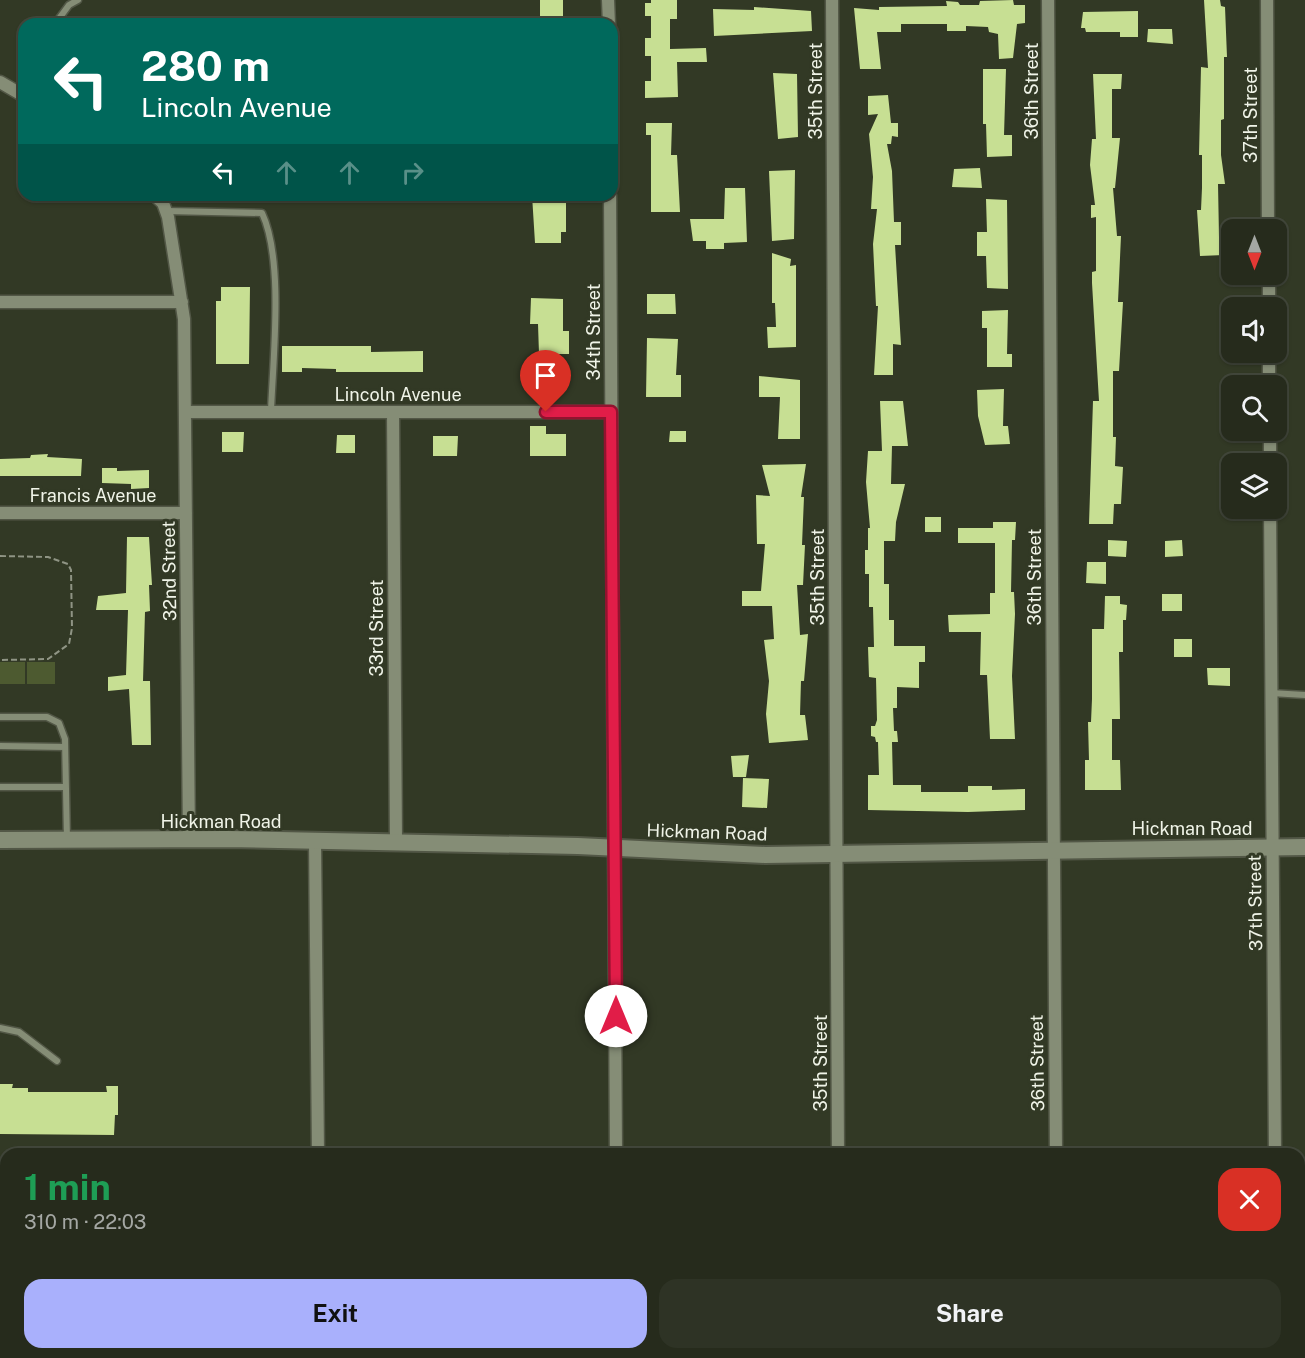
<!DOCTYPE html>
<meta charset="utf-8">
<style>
body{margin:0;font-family:"Public Sans",sans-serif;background:#2e3325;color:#f1f3f6;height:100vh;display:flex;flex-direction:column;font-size:22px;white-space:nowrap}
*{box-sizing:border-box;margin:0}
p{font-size:20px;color:#a4a7a3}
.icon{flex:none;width:33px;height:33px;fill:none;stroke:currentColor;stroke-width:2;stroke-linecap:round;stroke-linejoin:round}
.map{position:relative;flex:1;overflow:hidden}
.details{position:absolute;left:0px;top:1148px;width:1305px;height:212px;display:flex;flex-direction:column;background:#262b1c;border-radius:18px 18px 0 0;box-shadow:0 2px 4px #0004,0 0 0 2px #42473b}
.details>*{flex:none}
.hud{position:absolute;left:18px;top:18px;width:600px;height:183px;border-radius:18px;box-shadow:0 2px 4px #0004,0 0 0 2px #42473b;background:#00695c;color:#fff;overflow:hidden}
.needle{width:39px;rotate:180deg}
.buttons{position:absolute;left:1221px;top:219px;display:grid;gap:12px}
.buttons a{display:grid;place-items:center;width:66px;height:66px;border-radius:12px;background:#262b1c;box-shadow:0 2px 4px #0004,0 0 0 2px #42473b;font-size:30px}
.pin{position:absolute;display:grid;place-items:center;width:51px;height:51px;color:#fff;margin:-62px -26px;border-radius:50% 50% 50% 0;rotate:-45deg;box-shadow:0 0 6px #0007}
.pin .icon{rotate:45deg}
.me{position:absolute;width:66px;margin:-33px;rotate:0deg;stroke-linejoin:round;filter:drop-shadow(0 0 4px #0008)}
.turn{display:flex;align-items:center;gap:21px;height:126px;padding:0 24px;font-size:27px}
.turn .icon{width:78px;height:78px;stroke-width:2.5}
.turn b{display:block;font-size:42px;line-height:51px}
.lanes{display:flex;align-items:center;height:57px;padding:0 24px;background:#0003;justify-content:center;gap:30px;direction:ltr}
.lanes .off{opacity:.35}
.round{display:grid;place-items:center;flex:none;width:63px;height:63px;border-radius:18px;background:#2e3325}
.headline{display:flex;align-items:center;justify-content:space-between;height:102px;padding:0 24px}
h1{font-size:36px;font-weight:700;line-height:45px;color:#1e9e55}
.button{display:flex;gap:12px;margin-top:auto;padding:12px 24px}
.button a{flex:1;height:69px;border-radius:18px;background:#a9b0fc;color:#111;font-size:24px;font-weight:700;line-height:69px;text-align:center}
.button a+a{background:#2e3325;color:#f1f3f6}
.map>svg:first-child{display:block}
</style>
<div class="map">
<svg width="1305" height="1358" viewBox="0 0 1305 1358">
<rect width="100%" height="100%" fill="#323925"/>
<path fill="#4d5a30" d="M0 662H25V684H0Z
M27 662H55V684H27Z"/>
<path fill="#c7df93" d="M540 0H563V16H540Z
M651 0H677V19H670V49L706 48 707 62H677L678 97 645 98V81H651V56H645V38H651V16H645V3H651Z
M1013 0 1014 5H1025V23L1017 24 1013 58 999 59 998 34 989 32 988 27 966 26V31H947V24H901V32H877L881 69H860L854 8 879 10V7L947 6 946 1 958 2 960 5H979L980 1Z
M1204 0H1220L1221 6 1225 7 1227 57H1224V119L1221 120V155L1225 184H1218L1219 237H1223L1224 255 1200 256 1197 210H1201L1202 188V155H1199L1201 67 1208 68Z
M754 7 811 11 812 31 714 36 713 9 754 10Z
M1138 11V37H1120V32H1086L1085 28H1081L1083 12Z
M1148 29H1172L1173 44 1147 42Z
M983 69H1006L1004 135H1012V156L987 157 986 124H983Z
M773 73 797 74 798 137 778 139Z
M1093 74H1122L1121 89H1112V138H1120L1115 188H1113L1117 236H1121L1118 302H1123L1119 371H1113V437H1116L1115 466 1123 467 1121 504H1114L1113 524H1089L1093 401H1099L1092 283V272L1096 271V217L1091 218V205H1095L1090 165 1092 139H1096Z
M888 95 891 123H898V137L892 136 891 144H887L892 171 894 222H901V245H895L901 345 893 344V375H874L878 306H876L873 244 877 209H871L873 177 869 134 878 114 868 115V96Z
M646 123H672L671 155H677L680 212H651V135H646Z
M980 168 982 188 952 187 954 169Z
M795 170 794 239 772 241 769 171Z
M725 188H745L747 242 724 243V249H706V241H693L690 219H724Z
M532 195H566V232H561V243H535Z
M986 199 1007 200 1008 289 987 288 986 256H977V232H987Z
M772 253 791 259 790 266 796 265V347L768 348 767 327H776L775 303H772Z
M221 287H250L249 364H216V301H221Z
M647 294H675L676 314H647Z
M531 298 563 299V331H569V354H539L538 324H530Z
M1008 310 1007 354H1012V367H987V328H982V311Z
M647 338 678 339 676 375H681V397H646Z
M282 346H371V352L423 351V372H336V369L302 368V372H282Z
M759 376 800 380V439H778L780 397H759Z
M538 379H555L554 400 537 399Z
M1004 389 1003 426H1008L1010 444 985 445 978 416 977 390Z
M880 401H903L908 446H892L891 484H905L896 522 895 541H884V584H889V620H894V646H925V662H919V688L897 687V708H893L894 731H897L898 742H892L893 785H921V792H968V786H992V790L1025 789V810L968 812 868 810V775H879L878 742H876L875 737 871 736V726H875L877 720 876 678 869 677 868 647H874L873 607H869V574H865V550H868V528H870L866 482 868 451H882Z
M530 426H546V434H566V456H530Z
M670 431H686V442H669Z
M222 432H244L243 452H222Z
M337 435H355V453H336Z
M433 436H458L457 456H433Z
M48 454 47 457 82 459 81 476H0V459L30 458 31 455Z
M806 464 801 497H804L802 545H805L803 585H797L800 635 808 634 804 681H801L800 715H805L808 740 769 743 766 714 769 681 764 640 774 639 772 606H742V591H761L765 544H757L756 495 770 496 762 465Z
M102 468H117V471L149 470V488L131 489V484L102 483Z
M925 517H941V532H925Z
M993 522H1016L1015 540H1012L1011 592H1014L1015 614 1012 676 1015 739H990L987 675H980L981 632H949L948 615 990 614V593H995V543H958V528H993Z
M127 537H149L152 585H149L150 611 145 612 143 681H150L151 745H132L129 689 108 691V677L126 675 128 610H96L98 596 126 593Z
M1108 540 1127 541 1126 557 1108 556Z
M1182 540 1183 556 1165 557V541Z
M1087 562H1106V584L1086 583Z
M1162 594H1182V611H1162Z
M1105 596H1120V604L1127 605 1126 620H1123V652H1119L1120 719H1112V760H1120L1121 790H1085V760H1089L1088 722H1091L1092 699V629H1104Z
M1174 639H1192V657H1174Z
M1207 668H1230V686L1208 685Z
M749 755 746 777H733L731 756Z
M743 778 769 779 767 808 742 807Z
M0 1084H13L12 1088H28V1092H107L106 1086H118V1115H115L114 1135 0 1134Z"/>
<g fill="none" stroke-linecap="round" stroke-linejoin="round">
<defs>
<path id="service" d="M55 24 69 5 78 0
M166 211 262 213C284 260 273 358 271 411
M1271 693 1305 695
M0 717H47L59 723 65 739 67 840
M0 746 65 747
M0 787H66
M0 1028 19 1032 57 1061"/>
<path id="minor" d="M608 0 609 24
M832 0 838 1154
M1048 0 1056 1154
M1267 0 1268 230
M0 82 24 96
M154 195 163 203 168 217 184 319 189 840
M610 195 616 1154
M1269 274V308
M0 302H182
M1269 352V386
M185 412H611
M393 412 396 843
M1270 430V464
M1270 508 1275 1154
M0 513H186
M315 841 318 1154
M1299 1267H1305
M0 1282H6
M320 1353V1358
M618 1353V1358
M840 1353V1358
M1058 1353V1358
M1277 1353V1358"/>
<path id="secondary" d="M0 840 227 839 578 846 765 855 1305 847"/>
</defs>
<use href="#service" stroke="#525746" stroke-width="9"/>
<use href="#minor" stroke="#525746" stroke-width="15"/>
<use href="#secondary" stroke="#525746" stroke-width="20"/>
<path stroke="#8f9484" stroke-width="2" stroke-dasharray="6 3" stroke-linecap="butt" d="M0 556 48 557 68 564 71 570 72 628 69 644 48 659 0 660"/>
<use href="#service" stroke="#858d76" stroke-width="6"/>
<use href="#minor" stroke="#858d76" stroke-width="12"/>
<use href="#secondary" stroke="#858d76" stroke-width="16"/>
</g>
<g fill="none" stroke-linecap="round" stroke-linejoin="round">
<defs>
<path id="route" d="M546 412H611L616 1016"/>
</defs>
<use href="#route" stroke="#92132f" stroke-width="15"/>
<use href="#route" stroke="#e11d48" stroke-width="10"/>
</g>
<g text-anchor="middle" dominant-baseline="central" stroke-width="6" stroke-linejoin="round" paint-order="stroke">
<g font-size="18" fill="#f0f4e8" stroke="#323925">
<text transform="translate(815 91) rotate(-90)">35th Street</text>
<text transform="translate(1031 91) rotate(-90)">36th Street</text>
<text transform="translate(1250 115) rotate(-90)">37th Street</text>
<text transform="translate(593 332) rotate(-90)">34th Street</text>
<text x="398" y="394">Lincoln Avenue</text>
<text x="93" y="495">Francis Avenue</text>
<text transform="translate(169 571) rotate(-91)">32nd Street</text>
<text transform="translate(817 577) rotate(-90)">35th Street</text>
<text transform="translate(1034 577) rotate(-90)">36th Street</text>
<text transform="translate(376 628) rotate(-90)">33rd Street</text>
<text x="221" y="821">Hickman Road</text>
<text x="1192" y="828">Hickman Road</text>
<text transform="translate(707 832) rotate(2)">Hickman Road</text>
<text transform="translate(1255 903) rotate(-91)">37th Street</text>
<text transform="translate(820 1063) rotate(-90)">35th Street</text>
<text transform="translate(1037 1063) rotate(-91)">36th Street</text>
</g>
</g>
</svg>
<div class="buttons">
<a><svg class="needle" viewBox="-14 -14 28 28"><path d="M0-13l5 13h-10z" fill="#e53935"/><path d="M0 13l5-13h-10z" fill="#a4a7a3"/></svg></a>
<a><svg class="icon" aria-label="sound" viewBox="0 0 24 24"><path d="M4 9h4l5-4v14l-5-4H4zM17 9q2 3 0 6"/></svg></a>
<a><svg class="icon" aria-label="search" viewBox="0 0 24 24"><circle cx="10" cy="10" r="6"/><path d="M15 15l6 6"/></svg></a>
<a><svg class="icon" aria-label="layers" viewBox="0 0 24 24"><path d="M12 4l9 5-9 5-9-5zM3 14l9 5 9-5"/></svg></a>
</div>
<div class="pin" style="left:546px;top:412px;background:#d93025"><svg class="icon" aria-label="arrive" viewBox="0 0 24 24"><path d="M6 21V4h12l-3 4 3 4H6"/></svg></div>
<svg class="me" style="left:616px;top:1016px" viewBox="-20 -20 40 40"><circle r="19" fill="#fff"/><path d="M0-13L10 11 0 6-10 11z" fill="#e11d48"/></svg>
<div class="hud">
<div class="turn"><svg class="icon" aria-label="left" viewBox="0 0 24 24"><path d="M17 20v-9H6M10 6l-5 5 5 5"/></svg><div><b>280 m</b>Lincoln Avenue</div></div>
<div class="lanes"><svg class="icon" aria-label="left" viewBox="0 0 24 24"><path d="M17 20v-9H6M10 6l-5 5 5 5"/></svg><svg class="icon off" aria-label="ahead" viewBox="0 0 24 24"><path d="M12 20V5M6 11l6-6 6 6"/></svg><svg class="icon off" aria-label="ahead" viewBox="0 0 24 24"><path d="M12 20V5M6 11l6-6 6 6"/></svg><svg class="icon off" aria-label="right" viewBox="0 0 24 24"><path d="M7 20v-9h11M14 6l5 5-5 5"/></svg></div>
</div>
<section class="details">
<div class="headline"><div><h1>1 min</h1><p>310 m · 22:03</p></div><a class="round" style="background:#d93025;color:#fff"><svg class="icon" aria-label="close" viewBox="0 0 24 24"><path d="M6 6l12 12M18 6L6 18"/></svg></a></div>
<div class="button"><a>Exit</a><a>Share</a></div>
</section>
</div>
